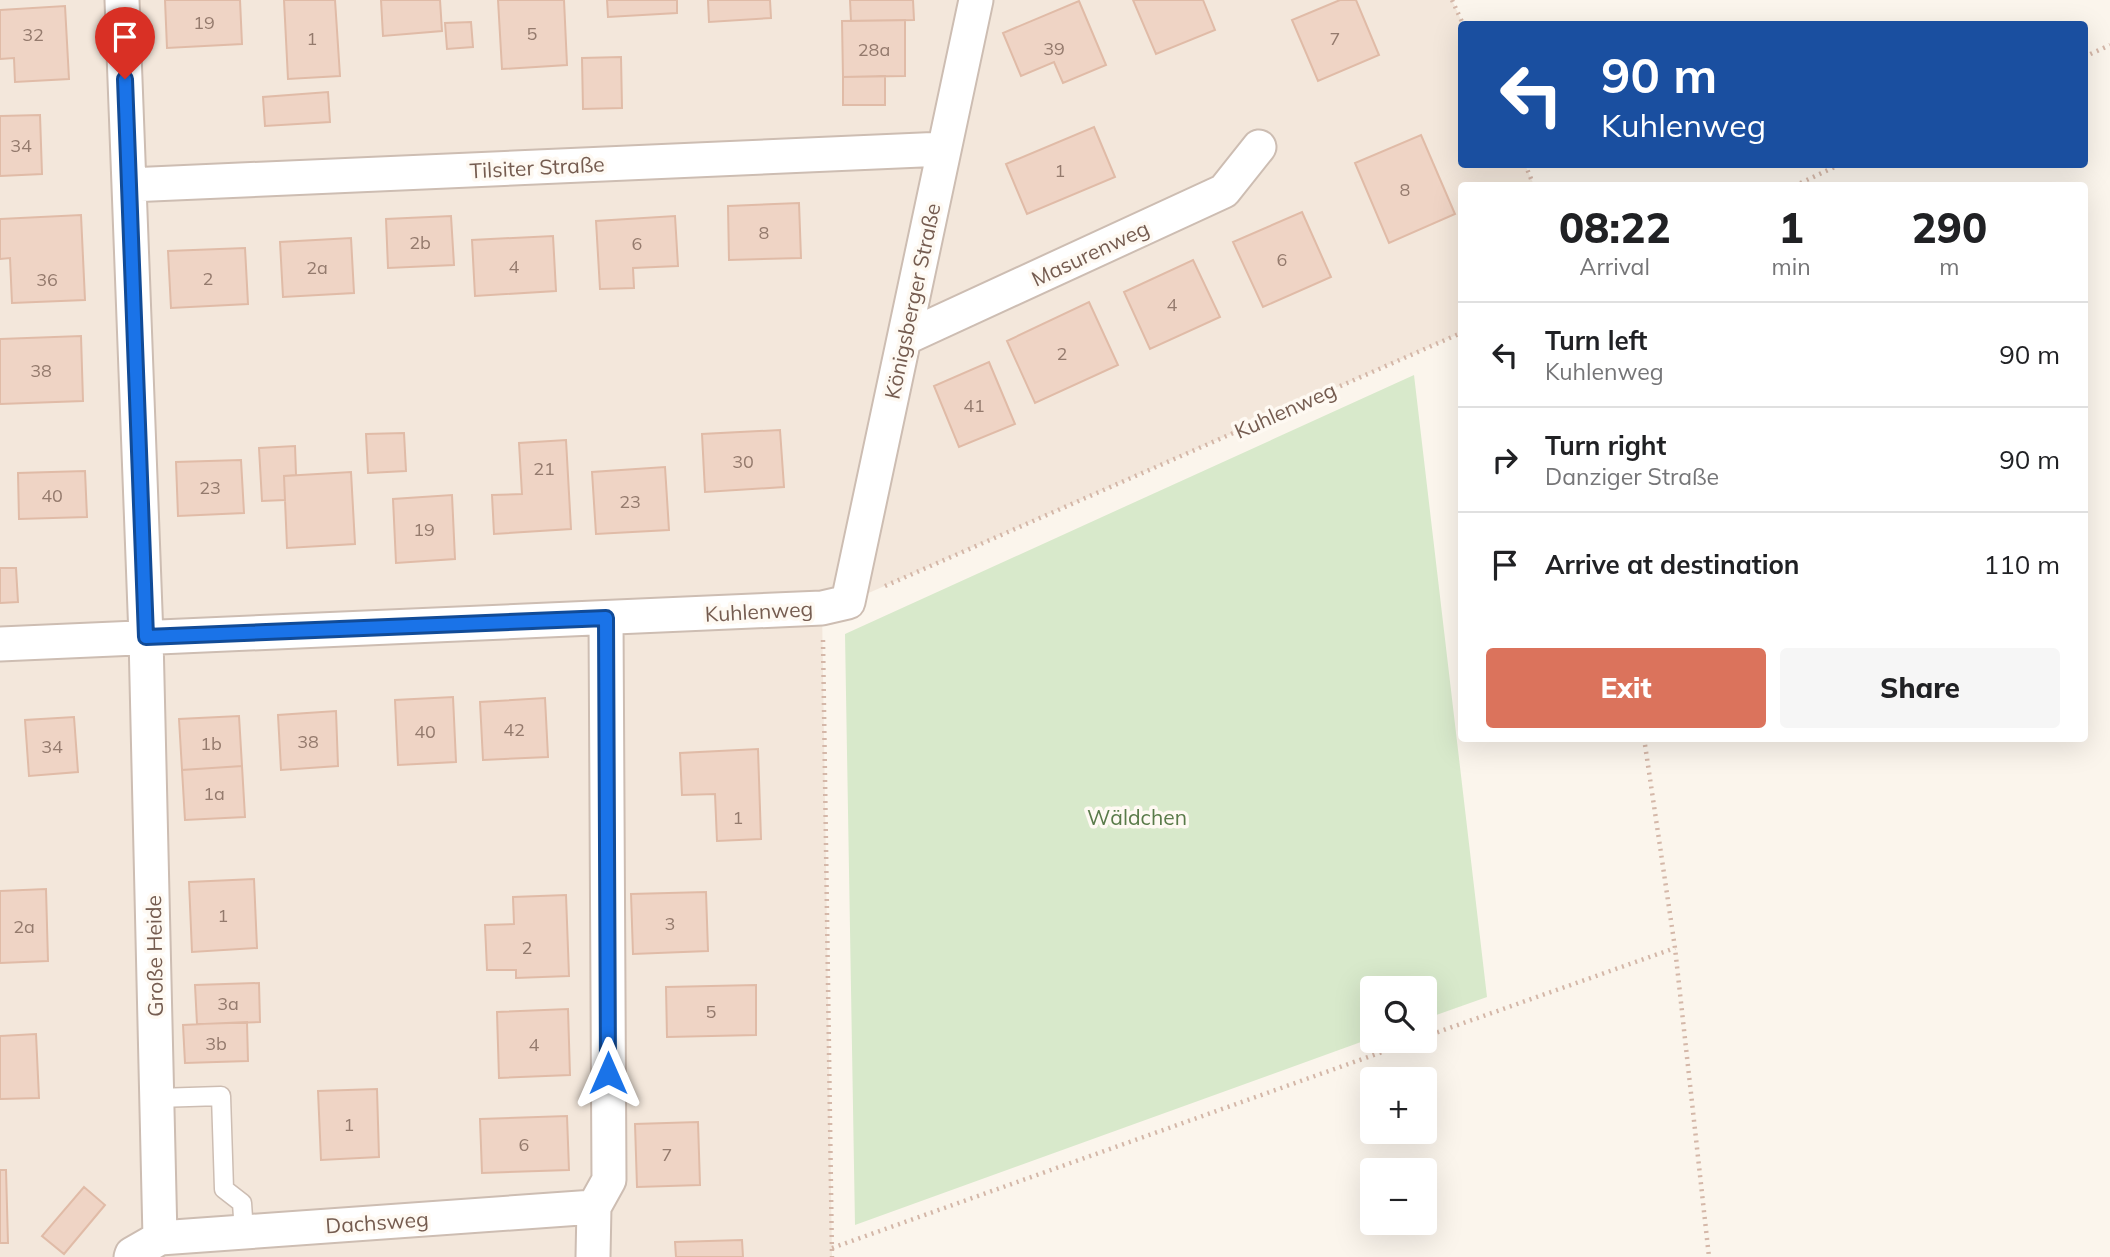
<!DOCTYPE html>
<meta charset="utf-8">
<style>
body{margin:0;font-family:Mulish,sans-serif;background:#f6f6f6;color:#202124;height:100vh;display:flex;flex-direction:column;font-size:26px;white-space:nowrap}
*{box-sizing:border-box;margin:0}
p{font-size:23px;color:#757577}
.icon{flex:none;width:38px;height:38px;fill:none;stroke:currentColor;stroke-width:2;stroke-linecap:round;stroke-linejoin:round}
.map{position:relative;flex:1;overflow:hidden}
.sheet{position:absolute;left:1458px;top:182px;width:630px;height:560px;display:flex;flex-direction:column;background:#fff;border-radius:7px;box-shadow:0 7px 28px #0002}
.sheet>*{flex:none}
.top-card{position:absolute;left:1458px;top:21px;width:630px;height:147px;border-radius:7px;box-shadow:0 7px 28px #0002;background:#1a4fa0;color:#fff;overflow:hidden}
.tools{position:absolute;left:1360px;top:976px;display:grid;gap:14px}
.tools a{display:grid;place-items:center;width:77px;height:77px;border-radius:7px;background:#fff;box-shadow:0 7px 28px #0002;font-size:35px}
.pin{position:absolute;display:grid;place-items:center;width:60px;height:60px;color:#fff;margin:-72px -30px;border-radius:50% 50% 50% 0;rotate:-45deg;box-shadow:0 0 7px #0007}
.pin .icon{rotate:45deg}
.me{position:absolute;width:77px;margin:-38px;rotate:0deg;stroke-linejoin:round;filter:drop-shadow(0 0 5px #0008)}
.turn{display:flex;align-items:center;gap:24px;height:147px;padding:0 28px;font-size:32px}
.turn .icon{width:91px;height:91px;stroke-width:2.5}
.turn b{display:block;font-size:49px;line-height:60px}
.eta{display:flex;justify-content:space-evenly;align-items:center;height:119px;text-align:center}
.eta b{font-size:42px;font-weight:800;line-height:49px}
.action{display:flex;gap:14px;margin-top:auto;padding:14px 28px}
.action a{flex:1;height:80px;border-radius:7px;background:#db735c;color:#fff;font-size:28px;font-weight:800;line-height:80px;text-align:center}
.action a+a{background:#f6f6f6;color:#202124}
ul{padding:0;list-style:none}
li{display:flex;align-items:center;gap:21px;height:105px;padding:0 28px;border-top:2px solid #e0e0e0}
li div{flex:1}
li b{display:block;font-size:26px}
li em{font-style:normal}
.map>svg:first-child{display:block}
</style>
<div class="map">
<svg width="2110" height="1257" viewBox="0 0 2110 1257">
<rect width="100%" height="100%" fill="#fbf5ec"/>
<path fill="#f3e7db" d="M0 0H1452L1463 24 1461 164 1525 165 1534 185 1461 186V333L848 602 822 608 832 1257H0Z"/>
<path fill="#d8e9cb" d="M1414 375 1487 997 1425 1019 1424 989H1372V1038L855 1225 845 634Z"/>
<path fill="#efd4c5" stroke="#e0bba7" stroke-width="2" d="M165 0H240L242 44 167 48Z
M284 0H335L340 76 288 79Z
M381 0H440L442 31 383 36Z
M498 0H564L567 65 502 69Z
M607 0H677V13L608 17Z
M708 0H770L771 18 709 22Z
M850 0H913L914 20 851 21Z
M1133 0H1203L1215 30 1156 54Z
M1340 0H1356L1379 55 1318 81 1292 20Z
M1079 1 1106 65 1063 83 1054 62 1021 76 1003 33Z
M65 6 69 79 15 82 14 58 0 59V10Z
M905 20V76L843 77 842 21Z
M471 22 473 47 447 49 445 23Z
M621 57 622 108 583 109 582 58Z
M885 76V105H843V77Z
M328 92 330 122 265 126 263 97Z
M40 115 42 174 0 176V116Z
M1094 127 1115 177 1027 214 1006 164Z
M1421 135 1455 214 1389 243 1355 163Z
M799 203 801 258 729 260 728 206Z
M1302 212 1331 277 1263 307 1233 242Z
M81 215 85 300 12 303 10 258 0 259V219Z
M451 216 454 265 388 268 386 219Z
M675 216 678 266 633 268 634 288 600 289 596 221Z
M553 236 556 291 475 296 472 240Z
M351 238 354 293 283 297 280 242Z
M245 248 248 304 171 308 168 251Z
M1193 260 1220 317 1150 349 1124 292Z
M1089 302 1118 365 1035 403 1007 341Z
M81 336 83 401 0 404V339Z
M989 362 1015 424 959 447 934 386Z
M780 430 784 487 705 492 702 434Z
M404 433 406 471 368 473 366 434Z
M566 440 571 529 494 534 492 495 522 494 519 443Z
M295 446 296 475 284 476 285 500 262 501 259 448Z
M241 460 244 513 178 516 176 462Z
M665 467 669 530 596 534 592 472Z
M85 471 87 517 19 519 18 473Z
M351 472 355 544 287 548 284 476Z
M452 495 455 559 396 563 393 499Z
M0 568H16L18 602 0 603Z
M453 697 456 762 398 765 395 700Z
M545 698 548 757 483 760 480 702Z
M336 711 338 766 281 770 278 715Z
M239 716 242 766 182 770 179 719Z
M74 717 78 772 29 776 25 720Z
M758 749 761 839 717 841 715 794 682 795 680 753Z
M242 766 245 817 185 820 182 770Z
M254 879 257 948 192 952 189 882Z
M46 889 48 961 0 963V891Z
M706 892 708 951 633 954 631 894Z
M566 895 569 976 516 978V970H487L485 925 514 924 513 897Z
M259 983 260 1022 197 1024 195 985Z
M756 985V1035L667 1037 666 987Z
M568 1009 570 1075 499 1078 497 1012Z
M247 1022 248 1061 185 1063 183 1025Z
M36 1034 39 1098 0 1099V1036Z
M377 1089 379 1157 321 1160 318 1091Z
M567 1116 569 1170 482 1173 480 1119Z
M698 1122 700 1185 637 1187 635 1124Z
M0 1170H6L8 1243H0Z
M84 1187 105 1205 64 1254 42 1236Z
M742 1240 743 1257H676L675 1242Z"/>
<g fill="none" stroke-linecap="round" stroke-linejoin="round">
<defs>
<path id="lane" d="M157 1098 221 1096 224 1189 242 1203 244 1232"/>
<path id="street" d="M122 0 146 637 160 1238 132 1254 131 1257
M129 185 944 149
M905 338 1224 191 1259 147
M0 644 822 608 848 602 976 0
M160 1238 594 1207
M593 1257 594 1207 609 1180 606 618"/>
</defs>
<use href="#lane" stroke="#cdbdb2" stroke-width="21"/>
<use href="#street" stroke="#cdbdb2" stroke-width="37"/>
<path stroke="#d4b7a8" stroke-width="4.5" stroke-dasharray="2 5" stroke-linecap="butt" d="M1452 0 1463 24
M2084 57 2110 45
M1525 164 1534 186
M1794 186 1841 164
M885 586 1461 333
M823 640 832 1257
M1644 738 1675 948 1709 1257
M1424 1037 1675 948
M832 1248 1413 1041"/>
<use href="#lane" stroke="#fff" stroke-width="18"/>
<use href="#street" stroke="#fff" stroke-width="33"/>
</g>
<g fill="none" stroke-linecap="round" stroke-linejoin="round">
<defs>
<path id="route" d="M125 79 146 637 606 618 608 1073"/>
</defs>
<use href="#route" stroke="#114b97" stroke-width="18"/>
<use href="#route" stroke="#1a73e8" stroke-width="12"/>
</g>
<g text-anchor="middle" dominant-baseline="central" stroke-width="7" stroke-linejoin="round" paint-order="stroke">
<g font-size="18" fill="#947a6d">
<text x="204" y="22">19</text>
<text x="532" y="33">5</text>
<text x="33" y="34">32</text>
<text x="312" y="38">1</text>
<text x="1335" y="38">7</text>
<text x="1054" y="48">39</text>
<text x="874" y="49">28a</text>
<text x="21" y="145">34</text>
<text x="1060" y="170">1</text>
<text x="1405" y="189">8</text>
<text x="764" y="232">8</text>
<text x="420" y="242">2b</text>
<text x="637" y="243">6</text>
<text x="1282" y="259">6</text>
<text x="514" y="266">4</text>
<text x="317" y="267">2a</text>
<text x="208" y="278">2</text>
<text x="47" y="279">36</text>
<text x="1172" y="304">4</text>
<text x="1062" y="353">2</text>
<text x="41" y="370">38</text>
<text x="974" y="405">41</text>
<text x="743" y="461">30</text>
<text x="544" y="468">21</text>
<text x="210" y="487">23</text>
<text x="52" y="495">40</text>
<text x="630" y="501">23</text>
<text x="424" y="529">19</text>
<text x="514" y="729">42</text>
<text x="425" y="731">40</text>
<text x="308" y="741">38</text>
<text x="211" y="743">1b</text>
<text x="52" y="746">34</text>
<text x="214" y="793">1a</text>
<text x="738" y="817">1</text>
<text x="223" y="915">1</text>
<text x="670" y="923">3</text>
<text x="24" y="926">2a</text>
<text x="527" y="947">2</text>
<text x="228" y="1003">3a</text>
<text x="711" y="1011">5</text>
<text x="216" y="1043">3b</text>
<text x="534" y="1044">4</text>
<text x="349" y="1124">1</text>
<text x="524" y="1144">6</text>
<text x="667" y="1154">7</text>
</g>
<g font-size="21" fill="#755c50" stroke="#fef9f2">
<text transform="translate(537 167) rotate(-3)">Tilsiter Straße</text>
<text transform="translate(1090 253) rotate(-25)">Masurenweg</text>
<text transform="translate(912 301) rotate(-78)">Königsberger Straße</text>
<text transform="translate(1285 410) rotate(-24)">Kuhlenweg</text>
<text transform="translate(759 611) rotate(-3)">Kuhlenweg</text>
<text transform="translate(154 956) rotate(-91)">Große Heide</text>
<text transform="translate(377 1222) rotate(-4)">Dachsweg</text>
</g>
<g font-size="21" fill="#597a49" stroke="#fef9f2">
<text x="1137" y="817">Wäldchen</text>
</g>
</g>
</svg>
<div class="tools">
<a><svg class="icon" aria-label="search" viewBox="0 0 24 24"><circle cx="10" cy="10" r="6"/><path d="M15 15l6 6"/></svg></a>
<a>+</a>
<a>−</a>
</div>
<div class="pin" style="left:125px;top:79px;background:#d93025"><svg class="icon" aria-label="arrive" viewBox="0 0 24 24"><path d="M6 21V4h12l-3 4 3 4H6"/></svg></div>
<svg class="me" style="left:608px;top:1073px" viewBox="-20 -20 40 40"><path d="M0-17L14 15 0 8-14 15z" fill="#1a73e8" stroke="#fff" stroke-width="4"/></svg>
<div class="top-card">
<div class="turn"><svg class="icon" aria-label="left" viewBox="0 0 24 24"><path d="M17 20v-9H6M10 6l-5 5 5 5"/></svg><div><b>90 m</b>Kuhlenweg</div></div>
</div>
<section class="sheet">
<div class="eta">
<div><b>08:22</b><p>Arrival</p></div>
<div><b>1</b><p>min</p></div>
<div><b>290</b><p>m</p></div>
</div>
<ul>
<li><svg class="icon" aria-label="left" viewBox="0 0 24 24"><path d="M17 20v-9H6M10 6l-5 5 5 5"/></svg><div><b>Turn left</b><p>Kuhlenweg</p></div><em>90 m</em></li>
<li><svg class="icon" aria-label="right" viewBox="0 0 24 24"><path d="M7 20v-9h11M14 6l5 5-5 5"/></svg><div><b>Turn right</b><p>Danziger Straße</p></div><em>90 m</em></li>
<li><svg class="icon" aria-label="arrive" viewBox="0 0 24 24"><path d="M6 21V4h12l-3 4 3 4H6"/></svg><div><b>Arrive at destination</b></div><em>110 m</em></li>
</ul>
<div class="action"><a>Exit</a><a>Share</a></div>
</section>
</div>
